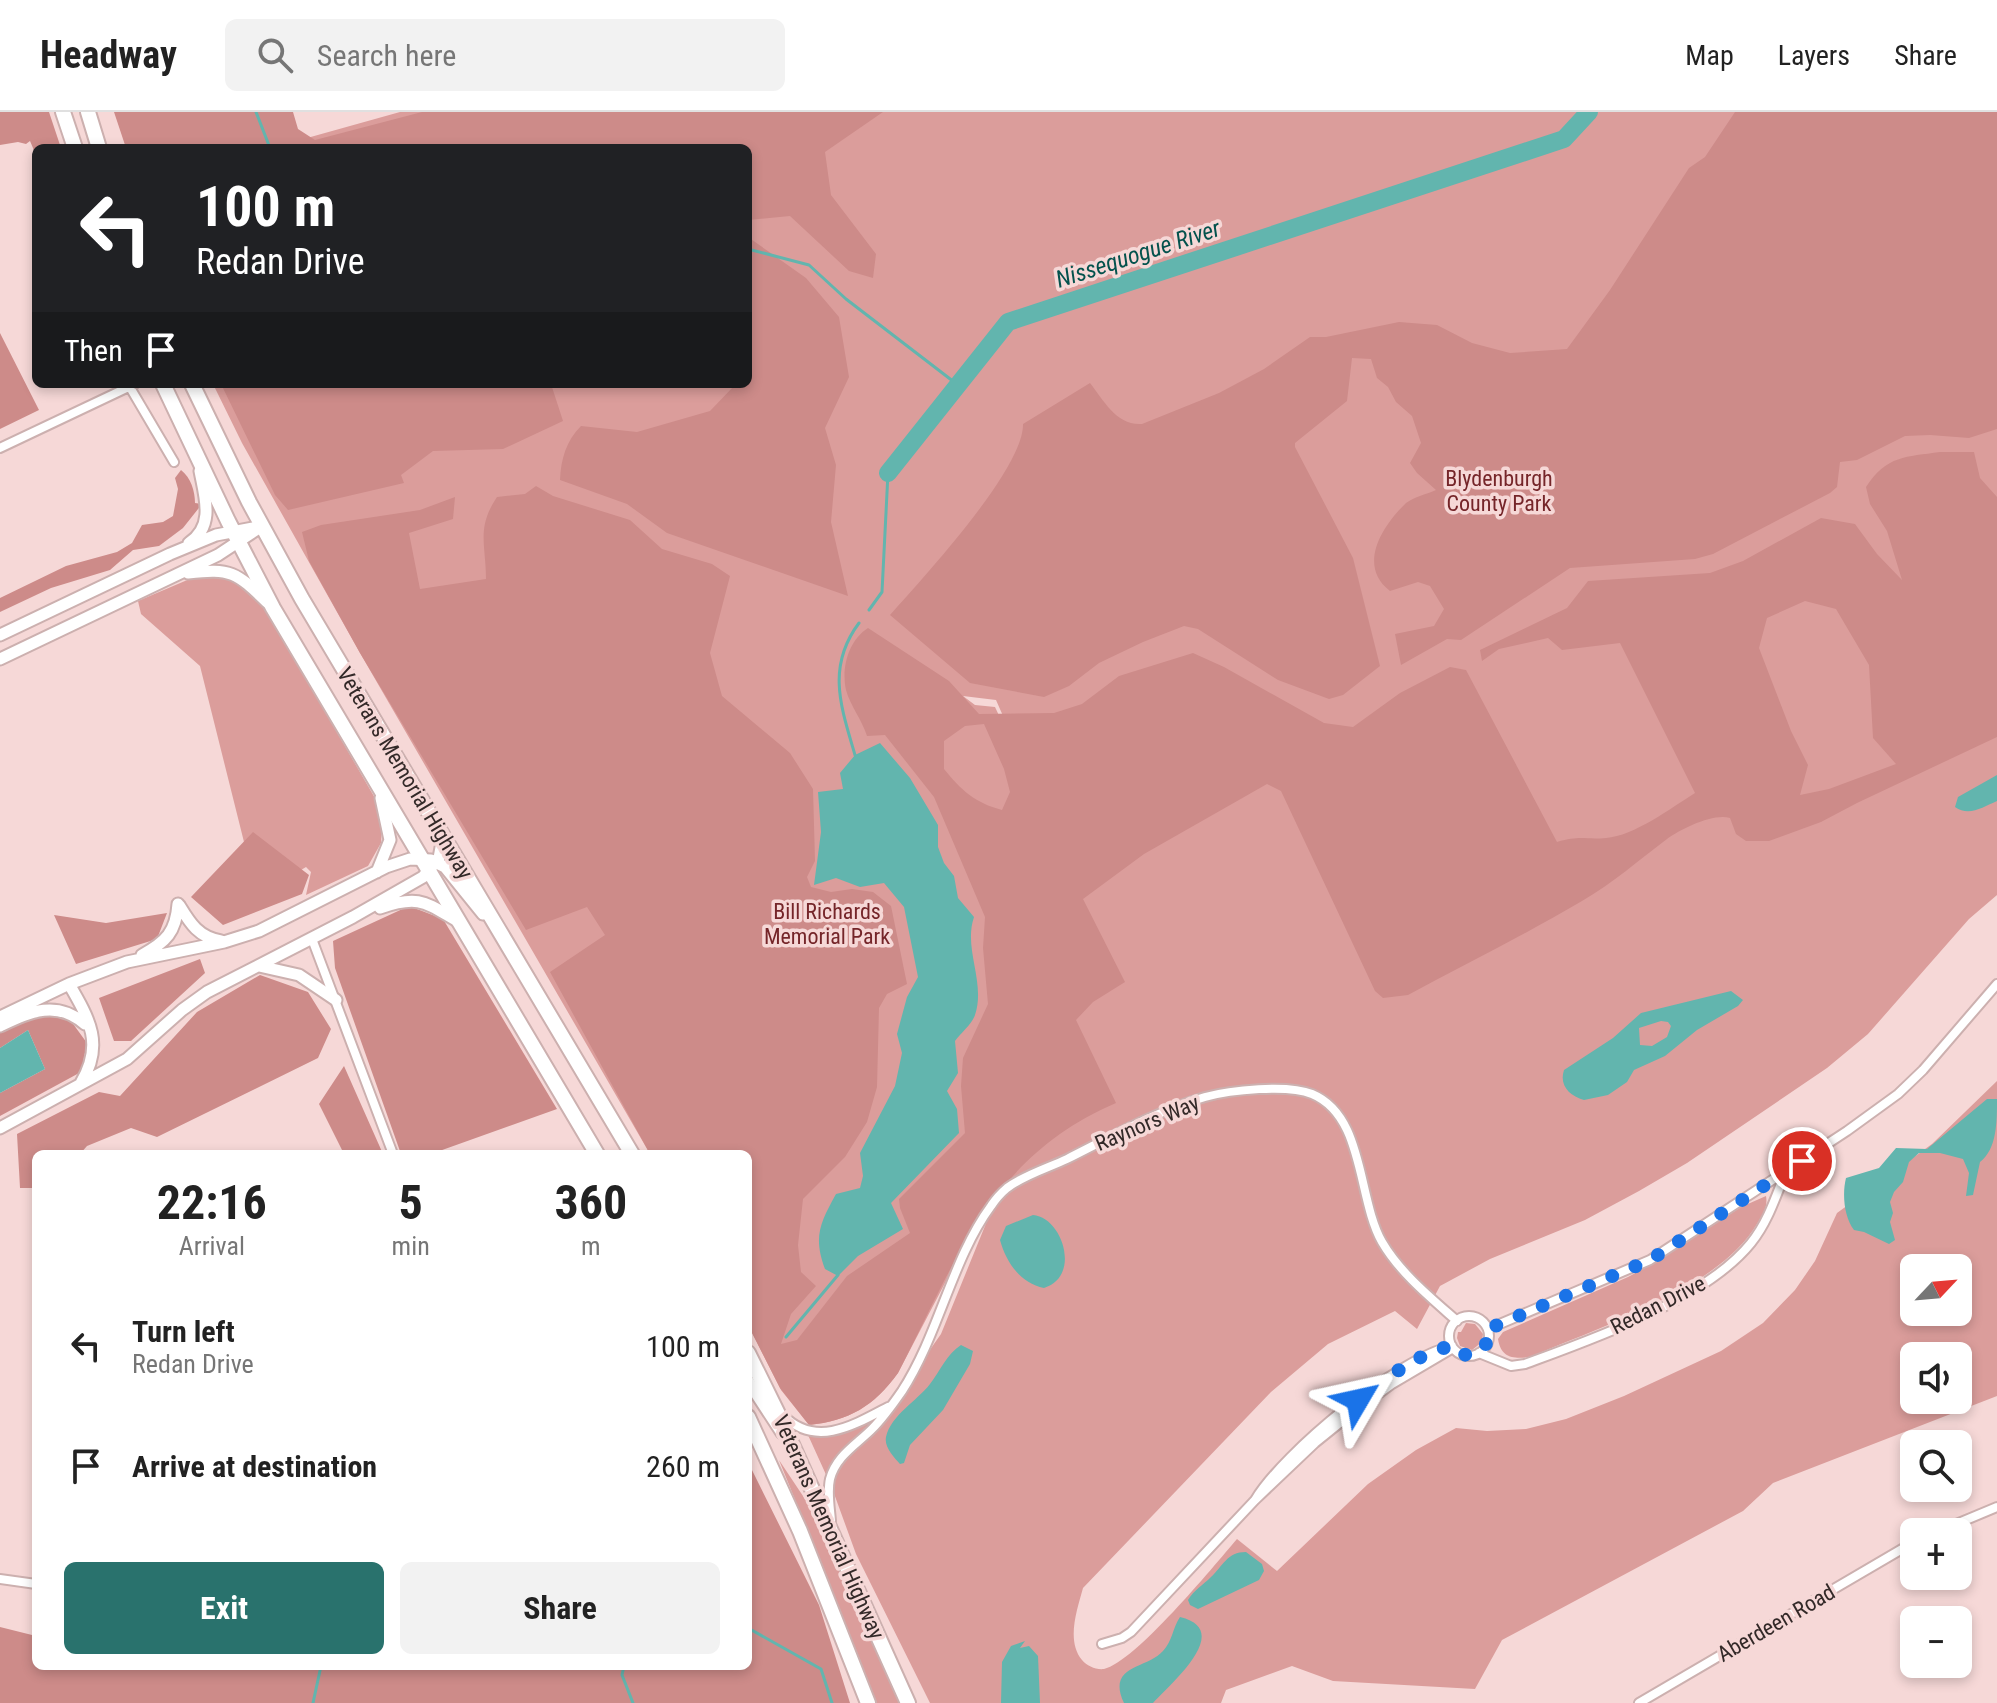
<!DOCTYPE html>
<meta charset="utf-8">
<style>
body{margin:0;font-family:"Roboto Condensed",sans-serif;background:#f2f2f2;color:#222;height:100vh;display:flex;flex-direction:column;font-size:30px;white-space:nowrap}
*{box-sizing:border-box;margin:0}
p{font-size:26px;color:#767676}
.icon{flex:none;width:44px;height:44px;fill:none;stroke:currentColor;stroke-width:2;stroke-linecap:round;stroke-linejoin:round}
.map{position:relative;flex:1;overflow:hidden}
.details{position:absolute;left:32px;top:1038px;width:720px;height:520px;display:flex;flex-direction:column;background:#fff;border-radius:12px;box-shadow:0 4px 12px #0003}
.details>*{flex:none}
.banner{position:absolute;left:32px;top:32px;width:720px;height:244px;border-radius:12px;box-shadow:0 4px 12px #0003;background:#202124;color:#fff;overflow:hidden}
.needle{width:52px;rotate:64deg}
.tools{position:absolute;left:1900px;top:1142px;display:grid;gap:16px}
.tools a{display:grid;place-items:center;width:72px;height:72px;border-radius:12px;background:#fff;box-shadow:0 4px 12px #0003;font-size:40px}
.pin{position:absolute;display:grid;place-items:center;width:68px;height:68px;color:#fff;margin:-34px;border:4px solid #fff;border-radius:50%;box-shadow:0 2px 8px #0007}
.me{position:absolute;width:88px;margin:-44px;rotate:54deg;stroke-linejoin:round;filter:drop-shadow(0 0 6px #0008)}
.turn{display:flex;align-items:center;gap:28px;height:168px;padding:0 32px;font-size:36px}
.turn .icon{width:104px;height:104px;stroke-width:2.5}
.turn b{display:block;font-size:56px;line-height:68px}
.then{display:flex;align-items:center;height:76px;padding:0 32px;background:#0003;gap:16px;font-size:30px}
.eta{display:flex;justify-content:space-evenly;align-items:center;height:136px;text-align:center}
.eta b{font-size:48px;font-weight:700;line-height:56px}
.cta{display:flex;gap:16px;margin-top:auto;padding:16px 32px}
.cta a{flex:1;height:92px;border-radius:12px;background:#29726d;color:#fff;font-size:32px;font-weight:700;line-height:92px;text-align:center}
.cta a+a{background:#f2f2f2;color:#222}
ul{padding:0;list-style:none}
li{display:flex;align-items:center;gap:24px;height:120px;padding:0 32px}
li div{flex:1}
li b{display:block;font-size:30px}
li em{font-style:normal}
header{display:flex;align-items:center;gap:48px;box-sizing:border-box;height:112px;padding:0 40px;background:#fff;border-bottom:2px solid #e0e0e0}
header strong{font-size:38px}
nav{display:flex;gap:44px;margin-inline-start:auto;font-size:28px}
.search{width:560px;height:72px;background:#f2f2f2;display:flex;align-items:center;gap:20px;box-sizing:border-box;padding:0 28px;border-radius:12px;color:#767676;font-size:30px}
.map>svg:first-child{display:block}
</style>
<header>
<strong>Headway</strong>
<div class="search"><svg class="icon" aria-label="search" viewBox="0 0 24 24"><circle cx="10" cy="10" r="6"/><path d="M15 15l6 6"/></svg>Search here</div>
<nav><a>Map</a><a>Layers</a><a>Share</a></nav>
</header>
<div class="map">
<svg width="1997" height="1591" viewBox="0 0 1997 1591">
<rect width="100%" height="100%" fill="#f6d8d7"/>
<path fill="#db9d9b" fill-rule="evenodd" d="M400 0H1997V783L1969 807 1868 922 1827 956 1687 1051 1639 1079 1585 1108 1490 1147 1440 1174 1417 1217 1395 1199 1328 1232 1271 1280 1083 1476C1077 1498 1066 1529 1082 1548 1087 1554 1096 1558 1104 1557 1135 1550 1213 1455 1237 1427L1277 1459 1368 1372 1416 1338 1456 1316 1487 1319 1526 1317 1566 1307 1624 1284 1721 1239 1763 1211 1795 1178 1815 1149 1837 1101 1932 1032 1997 969V1284L1773 1371 1743 1399 1502 1528 1475 1577 1333 1569 1292 1554 1226 1578 1221 1591H930L856 1442 832 1376 839 1354 855 1334 875 1316 941 1222 998 1082 980 1104 898 1261C874 1294 849 1309 809 1313L781 1278 748 1213V1042H650L360 541 242 331 213 272H748V36L282 33ZM963 584 996 588 1058 729 995 595 975 593ZM1914 1156H1958V1200H1914ZM1914 1244H1958V1288H1914Z
M219 461 240 468 259 485 383 700 381 731 368 754 306 783 311 760 306 755 226 803 244 730 200 554 141 502 138 489 192 466Z
M1766 1084C1768 1095 1763 1103 1757 1112 1719 1177 1597 1216 1530 1245 1513 1247 1501 1246 1498 1227L1503 1220 1628 1165 1661 1147 1741 1095Z
M1466 1211 1475 1212 1483 1222 1482 1230 1472 1238 1460 1234 1457 1226 1458 1220H1461Z
M879 1303 828 1367 808 1323 845 1320Z
M779 1348 817 1405 906 1591H877Z"/>
<path fill="#cd8b89" fill-rule="evenodd" d="M0 0H49L61 36H36V43L30 29 26 32 18 30 0 33Z
M114 0H293L298 17 315 28 422 0H883L825 40 831 83 876 142 873 166 849 159 790 104 748 108V36H126Z
M1735 0H1997V317L1969 326 1930 323 1905 324 1857 348 1840 350 1837 375 1830 381 1713 442 1695 447 1570 456 1461 528 1447 527 1401 553 1395 522 1434 514 1444 497 1430 474 1418 470 1390 479C1357 454 1382 414 1406 391 1414 385 1427 382 1436 378L1417 361 1410 351 1421 331 1412 304 1396 290 1388 275 1377 266 1371 247 1352 246 1347 289 1295 331V335L1353 446 1380 554 1343 583 1329 587 1278 568 1198 517 1184 514 1143 530 1099 551 1069 574 1044 585 970 571 890 503C922 467 1024 357 1023 312L1090 271C1104 289 1117 314 1142 312L1219 281 1264 257 1310 225H1326L1399 210 1437 213 1472 231 1510 241 1567 237 1610 178 1689 56 1705 45Z
M748 125 806 166 839 205 849 265 825 316 836 353 831 410 848 484 667 421 627 392 560 368C561 347 566 329 581 314L637 320 710 299 734 274 732 272H748Z
M0 221 39 298 0 317Z
M221 272H551L563 309 503 337 433 339 401 363 404 371 288 398 275 383Z
M1940 340H1974L1980 366 1997 385V625L1857 691 1821 710 1769 729H1746L1736 722 1730 706C1713 701 1681 717 1667 727 1639 748 1613 771 1582 789 1526 822 1466 852 1408 883L1383 886 1375 879 1281 679 1267 672 1144 742 1083 787 1125 870 1093 890 1076 908 1116 991C991 1044 956 1149 898 1261 874 1294 849 1309 809 1313L780 1276 748 1213V1042H650L550 860 605 823 587 795 526 818 360 541 309 449 302 420 321 413 420 398 455 385 453 407 409 421 420 477 486 467C486 433 476 416 497 385L525 382 536 374 553 384 630 408 662 437 712 452 730 464 710 541 722 584 790 641 813 677 815 749 807 765 811 775 831 780 852 777 873 780 891 794 907 872 887 882 879 896 877 975 867 1010 845 1045 803 1087 798 1133 801 1160 816 1174 791 1202 781 1232 797 1228 847 1164 910 1121 900 1096 899 1087 965 1021 961 974 963 946 988 892 983 836 985 805 934 685 885 623 867 624C862 608 850 593 846 578 841 555 849 528 868 516L949 569 979 602 1054 601 1082 592 1119 564 1193 541 1224 555 1324 611 1353 615 1400 581 1450 555 1466 558 1557 730C1581 723 1585 728 1606 726 1634 724 1671 696 1695 681L1620 531 1562 538 1548 526 1499 537 1482 549 1480 538 1567 496 1588 469 1710 461 1743 449 1821 406 1855 412 1877 442 1902 468 1887 419 1870 392 1866 375C1887 343 1906 345 1940 340ZM1805 489 1836 497 1869 553 1873 626 1896 652 1829 677 1800 683 1808 653 1791 619 1759 536 1767 506ZM984 612 1004 657 1010 680 1002 698C975 691 961 678 944 657V629L965 614Z
M181 358C191 366 195 379 195 391L202 392 183 416 159 434 133 438 110 458 51 476 0 500V486L66 454 117 440 132 431 142 413 163 410 173 404 178 377 175 366Z
M253 720 309 763 302 782 223 813 191 785Z
M409 794 443 807 557 997 431 1042H401L335 856 333 829Z
M167 801 157 827 76 852 54 803 106 811Z
M200 847 205 861 131 929H114L99 886Z
M260 863 308 880 331 917 318 946 157 1025 131 1016 87 1034 80 1042H36V1076H20L17 1022 99 980 120 984 197 900Z
M36 903 68 905 87 931 81 960 0 1004V981L45 957 28 918 0 936V920Z
M344 954 383 1042H344L319 992Z
M748 1350 819 1493 850 1591H0V1515L36 1524V1554H748Z"/>
<path fill="#62b5ae" fill-rule="evenodd" d="M880 631 910 666 938 713V735L944 751 954 764 958 786 974 805C963 837 986 870 975 903 972 912 961 921 955 929L958 961 947 979 957 997 959 1021 891 1091 903 1117 858 1144 838 1164 825 1157C813 1125 820 1111 836 1082L860 1076 863 1064 860 1041 895 974 902 941 897 922 907 885 918 865 904 795 884 771 860 775 836 766 814 773 821 720 818 680 843 677 840 661 855 643Z
M1997 663V689C1983 695 1969 705 1955 695L1958 685Z
M1731 879 1743 888 1738 894 1697 918 1665 944 1634 958 1627 970 1608 983 1584 988C1569 984 1559 973 1564 958L1613 926 1641 901ZM1661 909 1668 910 1671 914 1667 925 1652 934 1640 933 1639 916Z
M28 918 45 957 0 981V936Z
M1987 987H1997C1997 1010 1997 1037 1980 1050L1973 1083 1966 1084 1969 1061 1963 1047 1940 1041H1919L1909 1050 1903 1070 1894 1080 1890 1090 1893 1101 1890 1110 1895 1128 1889 1132 1864 1120 1854 1118C1844 1105 1842 1082 1846 1066L1879 1056 1896 1036 1927 1037Z
M1033 1103C1062 1105 1082 1164 1044 1176 1020 1171 1006 1150 1000 1128L1006 1114Z
M961 1233 973 1239 970 1252 943 1298 910 1333 904 1351 900 1352C894 1345 884 1335 886 1325 891 1303 917 1289 930 1272 940 1259 947 1242 961 1233Z
M1246 1440 1262 1452 1264 1459 1259 1468 1198 1497 1190 1493 1188 1488C1194 1478 1203 1473 1211 1465 1223 1454 1227 1440 1246 1440Z
M1180 1505C1235 1518 1170 1572 1153 1591H1124C1106 1553 1147 1557 1163 1539 1172 1530 1173 1515 1180 1505Z
M1025 1529 1020 1536 1029 1534 1038 1544 1040 1591H1001L1002 1550 1011 1534Z"/>
<g fill="none" stroke-linecap="round" stroke-linejoin="round">
<path stroke="#62b5ae" stroke-width="3" d="M256 0 270 36
M748 137 809 153 846 187 958 273
M869 498 882 480 888 361
M855 643C841 595 826 555 859 511
M786 1225 838 1163
M748 1516 821 1557 832 1591
M624 1554 622 1563 633 1591
M313 1591 321 1554"/>
<path stroke="#62b5ae" stroke-width="18" d="M888 361 1008 210 1564 27 1589 0"/>
<defs>
<path id="street" d="M128 272 174 350
M0 336 135 272
M312 827 393 1042
M1449 1224a20 20 0 1 1 40 0a20 20 0 1 1-40 0Z
M1488 1217 1650 1148 1847 1019 1898 982 1923 958 1997 872
M1452 1234C1398 1246 1284 1340 1255 1388L1315 1331 1346 1306 1392 1272 1453 1236
M1479 1241 1511 1254 1525 1252C1593 1227 1705 1188 1751 1131 1768 1110 1776 1084 1786 1059
M784 1304C816 1336 854 1313 888 1295
M831 1409C830 1396 827 1380 830 1367 836 1344 856 1333 872 1317 883 1306 893 1292 902 1279 939 1222 952 1147 991 1094 995 1088 1001 1081 1007 1076 1024 1063 1048 1056 1067 1047 1111 1025 1157 999 1205 985 1230 978 1288 972 1312 982 1365 1004 1357 1086 1382 1130 1400 1161 1431 1186 1457 1209
M1937 1420 1997 1395
M0 1467 36 1472
M1102 1532 1122 1526 1131 1520 1255 1388
M1639 1591 1914 1430"/>
<path id="secondary" d="M189 431C215 414 205 385 200 359
M188 461C231 456 236 460 267 490
M0 523 170 442 216 423 258 415
M0 547 218 443 262 414
M377 760 390 728 381 686
M179 793C190 811 198 825 221 829
M380 796C420 782 426 791 459 810
M142 843C166 830 176 820 178 792
M259 854 299 863 336 888
M69 872C90 908 104 933 81 971
M0 905 69 872 127 850 224 830 259 819 386 755 410 747 431 748 445 755 483 802
M0 914C30 900 56 887 85 912
M0 1016 127 947 182 898 207 880 353 805 423 765 439 746 443 725
M748 1269 782 1321"/>
<path id="highway" d="M63 0 75 36
M88 0 99 36
M163 272 228 409 273 496 597 1042
M192 272 249 390 302 487 632 1042
M748 1241 781 1308 908 1591
M748 1305 800 1419 868 1591"/>
</defs>
<use href="#street" stroke="#ccb0af" stroke-width="12"/>
<use href="#secondary" stroke="#ccb0af" stroke-width="15"/>
<use href="#highway" stroke="#ccb0af" stroke-width="18"/>
<use href="#street" stroke="#fff" stroke-width="8"/>
<use href="#secondary" stroke="#fff" stroke-width="11"/>
<use href="#highway" stroke="#fff" stroke-width="14"/>
</g>
<g fill="none" stroke-linecap="round" stroke-linejoin="round">
<path stroke="#1a73e8" stroke-width="14" stroke-dasharray="0 25.2" d="M1358 1288C1386 1267 1417 1241 1452 1234L1462 1243 1479 1241 1489 1228 1488 1217 1650 1148 1802 1049"/>
</g>
<g text-anchor="middle" dominant-baseline="central" stroke-width="7" stroke-linejoin="round" paint-order="stroke">
<g font-size="22" fill="#752529" stroke="#f6d8d7">
<text x="1499" y="366">Blydenburgh<tspan x="1499" dy="25">County Park</tspan></text>
<text x="827" y="799">Bill Richards<tspan x="827" dy="25">Memorial Park</tspan></text>
</g>
<g font-size="22" fill="#332928" stroke="#f6d8d7">
<text transform="translate(405 661) rotate(59)">Veterans Memorial Highway</text>
<text transform="translate(1147 1011) rotate(-23)">Raynors Way</text>
<text transform="translate(1658 1193) rotate(-27)">Redan Drive</text>
<text transform="translate(829 1415) rotate(66)">Veterans Memorial Highway</text>
<text transform="translate(1776 1511) rotate(-30)">Aberdeen Road</text>
</g>
<g font-size="24" font-style="italic" fill="#04524d" stroke="#f6d8d7">
<text transform="translate(1138 142) rotate(-18)">Nissequogue River</text>
</g>
</g>
</svg>
<div class="tools">
<a><svg class="needle" viewBox="-14 -14 28 28"><path d="M0-13l5 13h-10z" fill="#e53935"/><path d="M0 13l5-13h-10z" fill="#767676"/></svg></a>
<a><svg class="icon" aria-label="sound" viewBox="0 0 24 24"><path d="M4 9h4l5-4v14l-5-4H4zM17 9q2 3 0 6"/></svg></a>
<a><svg class="icon" aria-label="search" viewBox="0 0 24 24"><circle cx="10" cy="10" r="6"/><path d="M15 15l6 6"/></svg></a>
<a>+</a>
<a>−</a>
</div>
<div class="pin" style="left:1802px;top:1049px;background:#d93025"><svg class="icon" aria-label="arrive" viewBox="0 0 24 24"><path d="M6 21V4h12l-3 4 3 4H6"/></svg></div>
<svg class="me" style="left:1358px;top:1288px" viewBox="-20 -20 40 40"><path d="M0-17L14 15 0 8-14 15z" fill="#1a73e8" stroke="#fff" stroke-width="4"/></svg>
<div class="banner">
<div class="turn"><svg class="icon" aria-label="left" viewBox="0 0 24 24"><path d="M17 20v-9H6M10 6l-5 5 5 5"/></svg><div><b>100 m</b>Redan Drive</div></div>
<div class="then">Then<svg class="icon" aria-label="arrive" viewBox="0 0 24 24"><path d="M6 21V4h12l-3 4 3 4H6"/></svg></div>
</div>
<section class="details">
<div class="eta">
<div><b>22:16</b><p>Arrival</p></div>
<div><b>5</b><p>min</p></div>
<div><b>360</b><p>m</p></div>
</div>
<ul>
<li><svg class="icon" aria-label="left" viewBox="0 0 24 24"><path d="M17 20v-9H6M10 6l-5 5 5 5"/></svg><div><b>Turn left</b><p>Redan Drive</p></div><em>100 m</em></li>
<li><svg class="icon" aria-label="arrive" viewBox="0 0 24 24"><path d="M6 21V4h12l-3 4 3 4H6"/></svg><div><b>Arrive at destination</b></div><em>260 m</em></li>
</ul>
<div class="cta"><a>Exit</a><a>Share</a></div>
</section>
</div>
